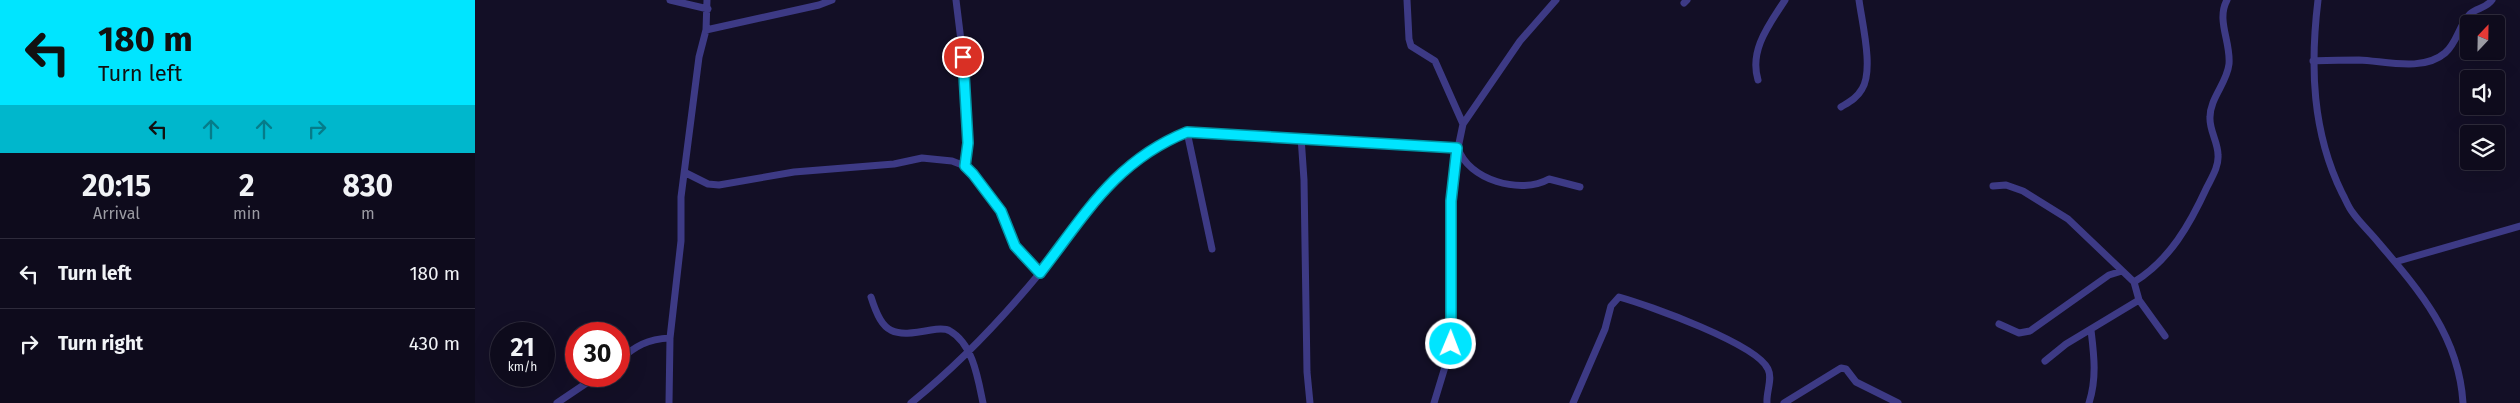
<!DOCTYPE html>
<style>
body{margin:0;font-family:"Fira Sans",sans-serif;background:#171425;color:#f1f3f6;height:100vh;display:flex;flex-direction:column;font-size:19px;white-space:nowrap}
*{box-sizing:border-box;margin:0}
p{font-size:16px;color:#9b9ba3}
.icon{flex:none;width:28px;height:28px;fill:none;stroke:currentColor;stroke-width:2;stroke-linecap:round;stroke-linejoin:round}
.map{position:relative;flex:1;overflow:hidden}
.details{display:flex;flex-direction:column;background:#0e0b1c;width:475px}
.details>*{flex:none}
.banner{background:#00e5ff;color:#111;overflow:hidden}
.needle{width:32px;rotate:22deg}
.tools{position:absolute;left:1985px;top:15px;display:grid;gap:10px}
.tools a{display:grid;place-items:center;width:45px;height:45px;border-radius:5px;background:#0e0b1c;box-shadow:0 5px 20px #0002,0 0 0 1px #2e2b3b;font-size:25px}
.speed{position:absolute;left:15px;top:322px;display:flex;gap:10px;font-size:25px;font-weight:700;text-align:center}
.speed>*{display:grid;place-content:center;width:65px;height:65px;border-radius:50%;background:#0e0b1c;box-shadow:0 5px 20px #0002,0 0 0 1px #2e2b3b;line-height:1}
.speed small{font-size:12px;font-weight:400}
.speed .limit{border:8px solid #d22;background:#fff;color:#111}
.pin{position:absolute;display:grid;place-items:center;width:42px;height:42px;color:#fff;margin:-21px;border:2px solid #fff;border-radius:50%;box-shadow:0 1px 5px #0007}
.me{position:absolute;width:55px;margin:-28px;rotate:1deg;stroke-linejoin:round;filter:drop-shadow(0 0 4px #0008)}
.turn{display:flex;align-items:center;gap:18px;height:105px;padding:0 15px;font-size:22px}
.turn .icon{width:65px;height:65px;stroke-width:2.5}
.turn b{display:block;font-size:35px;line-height:42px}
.lanes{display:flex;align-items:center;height:48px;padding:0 15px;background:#0003;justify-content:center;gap:25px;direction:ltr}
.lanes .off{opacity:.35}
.eta{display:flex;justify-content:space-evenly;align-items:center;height:85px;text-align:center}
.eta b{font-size:30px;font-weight:700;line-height:35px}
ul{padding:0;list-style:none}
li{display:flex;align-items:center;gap:15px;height:70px;padding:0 15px;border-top:1px solid #2e2b3b}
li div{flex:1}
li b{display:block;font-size:19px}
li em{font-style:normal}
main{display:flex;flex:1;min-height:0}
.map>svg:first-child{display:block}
</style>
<main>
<section class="details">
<div class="banner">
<div class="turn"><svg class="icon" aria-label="left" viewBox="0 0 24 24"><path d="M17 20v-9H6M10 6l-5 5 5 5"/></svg><div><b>180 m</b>Turn left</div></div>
<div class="lanes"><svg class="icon" aria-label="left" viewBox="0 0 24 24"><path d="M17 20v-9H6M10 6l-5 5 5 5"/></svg><svg class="icon off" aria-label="ahead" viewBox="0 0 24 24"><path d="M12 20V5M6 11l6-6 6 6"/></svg><svg class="icon off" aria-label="ahead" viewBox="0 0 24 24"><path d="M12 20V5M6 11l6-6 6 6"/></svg><svg class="icon off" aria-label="right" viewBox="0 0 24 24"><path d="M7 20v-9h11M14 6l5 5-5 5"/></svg></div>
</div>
<div class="eta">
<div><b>20:15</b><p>Arrival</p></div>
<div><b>2</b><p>min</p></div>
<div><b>830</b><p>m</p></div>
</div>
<ul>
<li><svg class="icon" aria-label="left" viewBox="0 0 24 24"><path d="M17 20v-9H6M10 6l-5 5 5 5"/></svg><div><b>Turn left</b></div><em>180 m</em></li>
<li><svg class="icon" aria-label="right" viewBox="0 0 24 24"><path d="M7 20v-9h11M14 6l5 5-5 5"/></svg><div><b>Turn right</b></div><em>430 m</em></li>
</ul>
</section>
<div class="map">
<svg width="2045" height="403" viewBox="0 0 2045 403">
<rect width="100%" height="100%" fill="#130f26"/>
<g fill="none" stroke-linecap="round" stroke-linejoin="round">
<path stroke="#3d3a85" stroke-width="7" d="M195 0 233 9
M481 0 488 57 493 143 490 166 498 174 526 211 540 246 565 273
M932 0 934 39 936 46 960 61 988 124
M1843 0C1835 66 1837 132 1867 193 1871 200 1873 207 1878 213 1885 223 1895 232 1903 242 1944 290 1984 336 1988 403
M1209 3 1212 0
M231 30 344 5 357 0
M1838 61C1853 60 1869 60 1884 60 1910 61 1948 72 1970 53 1982 43 1984 25 1995 14 2001 8 2012 8 2017 0
M1283 80C1274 50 1294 25 1310 0
M1366 107C1374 102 1382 98 1387 89 1399 70 1387 23 1384 0
M712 132 737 249
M826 137 829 180 832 372 835 403
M211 173 233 184 244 185 319 172 419 164 447 158 477 161 490 166
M1518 186 1531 185 1548 191 1593 219 1659 282 1664 300 1690 336
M1920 262 2045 226
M1659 282C1695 260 1715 224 1732 187 1737 177 1744 166 1743 155 1743 142 1734 130 1735 117 1735 98 1752 83 1754 64 1756 42 1741 20 1752 0
M396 297C408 335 418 337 456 330 462 329 470 328 475 331 498 344 503 379 508 403
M1524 324 1544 333 1555 331 1634 275 1647 271
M144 360C161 346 172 339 195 338
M1570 361 1591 344 1664 300
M82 403 122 376
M194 403 195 338 206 241V197L224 57 231 30 232 0
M436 403C483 365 525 321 564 274 615 214 634 164 712 132L983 148C993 180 1046 195 1074 179L1105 187
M959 403 977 344 976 201 983 148 988 124 1045 41 1081 0
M1098 403 1130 329 1136 306 1144 297C1173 305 1282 344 1293 369 1298 379 1291 392 1292 403
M1309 403 1366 368 1371 369 1381 382 1423 403
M1614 403C1622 378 1619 355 1616 330"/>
</g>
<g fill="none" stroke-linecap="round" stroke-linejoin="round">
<defs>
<path id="route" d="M488 57 493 143 490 166 498 174 526 211 540 246 565 273C610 215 640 161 712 132L982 148 976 201V344"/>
</defs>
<use href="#route" stroke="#0095a6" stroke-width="12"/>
<use href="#route" stroke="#00e5ff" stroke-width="9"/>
</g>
</svg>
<div class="tools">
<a><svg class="needle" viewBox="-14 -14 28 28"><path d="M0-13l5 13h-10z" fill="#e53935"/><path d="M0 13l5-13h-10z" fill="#9b9ba3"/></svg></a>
<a><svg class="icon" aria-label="sound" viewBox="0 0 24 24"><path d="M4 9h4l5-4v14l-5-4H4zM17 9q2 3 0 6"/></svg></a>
<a><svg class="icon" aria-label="layers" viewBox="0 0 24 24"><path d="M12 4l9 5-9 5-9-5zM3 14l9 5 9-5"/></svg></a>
</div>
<div class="speed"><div>21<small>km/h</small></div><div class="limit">30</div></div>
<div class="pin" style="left:488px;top:57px;background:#d93025"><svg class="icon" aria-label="arrive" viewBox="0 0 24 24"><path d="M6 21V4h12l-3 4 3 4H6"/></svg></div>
<svg class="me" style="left:976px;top:344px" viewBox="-20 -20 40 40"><circle r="17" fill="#00e5ff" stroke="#fff" stroke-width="3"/><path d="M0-11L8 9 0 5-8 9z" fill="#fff"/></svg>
</div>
</main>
